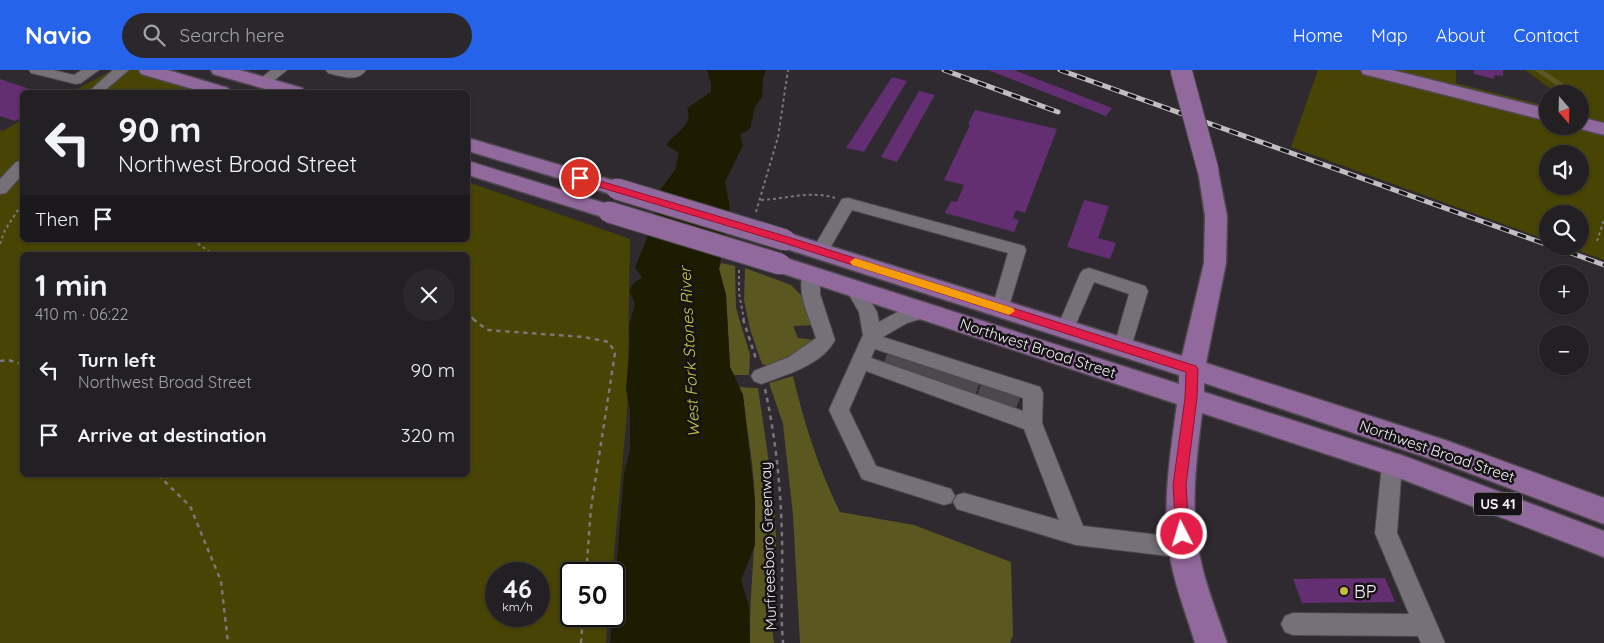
<!DOCTYPE html>
<meta charset="utf-8">
<style>
body{margin:0;font-family:Quicksand,sans-serif;background:#2b282c;color:#f1f3f6;height:100vh;display:flex;flex-direction:column;font-size:19px;white-space:nowrap}
*{box-sizing:border-box;margin:0}
p{font-size:16px;color:#a3a3a6}
.icon{flex:none;width:28px;height:28px;fill:none;stroke:currentColor;stroke-width:2;stroke-linecap:round;stroke-linejoin:round}
.map{position:relative;flex:1;overflow:hidden}
.drawer{position:absolute;left:20px;top:182px;width:450px;height:225px;display:flex;flex-direction:column;background:#232024;border-radius:8px;box-shadow:0 1px 4px #0004,0 0 0 1px #403e41}
.drawer>*{flex:none}
.banner{position:absolute;left:20px;top:20px;width:450px;height:152px;border-radius:8px;box-shadow:0 1px 4px #0004,0 0 0 1px #403e41;background:#232024;color:#f1f3f6;overflow:hidden}
.needle{width:32px;rotate:160deg}
.buttons{position:absolute;left:1539px;top:15px;display:grid;gap:10px}
.buttons a{display:grid;place-items:center;width:50px;height:50px;border-radius:50%;background:#232024;box-shadow:0 1px 4px #0004,0 0 0 1px #403e41;font-size:25px}
.speed{position:absolute;left:485px;top:492px;display:flex;gap:10px;font-size:25px;font-weight:700;text-align:center}
.speed>*{display:grid;place-content:center;width:65px;height:65px;border-radius:50%;background:#232024;box-shadow:0 1px 4px #0004,0 0 0 1px #403e41;line-height:1}
.speed small{font-size:12px;font-weight:400}
.speed .limit{border:2px solid #111;border-radius:8px;background:#fff;color:#111}
.pin{position:absolute;display:grid;place-items:center;width:42px;height:42px;color:#fff;margin:-21px;border:2px solid #fff;border-radius:50%;box-shadow:0 1px 5px #0007}
.me{position:absolute;width:55px;margin:-28px;rotate:355deg;stroke-linejoin:round;filter:drop-shadow(0 0 4px #0008)}
.turn{display:flex;align-items:center;gap:18px;height:105px;padding:0 15px;font-size:22px}
.turn .icon{width:65px;height:65px;stroke-width:2.5}
.turn b{display:block;font-size:35px;line-height:42px}
.then{display:flex;align-items:center;height:48px;padding:0 15px;background:#0003;gap:10px;font-size:19px}
.round{display:grid;place-items:center;flex:none;width:52px;height:52px;border-radius:26px;background:#2b282c}
.summary{display:flex;align-items:center;justify-content:space-between;height:85px;padding:0 15px}
h1{font-size:30px;font-weight:700;line-height:38px}
ul{padding:0;list-style:none}
li{display:flex;align-items:center;gap:15px;height:65px;padding:0 15px}
li div{flex:1}
li b{display:block;font-size:19px}
li em{font-style:normal}
header{display:flex;align-items:center;gap:30px;box-sizing:border-box;height:70px;padding:0 25px;background:#2563eb;color:#fff}
header strong{font-size:24px}
nav{display:flex;gap:28px;margin-inline-start:auto;font-size:18px}
.search{width:350px;height:45px;background:#2b282c;display:flex;align-items:center;gap:12px;box-sizing:border-box;padding:0 18px;border-radius:28px;color:#a3a3a6;font-size:19px}
.map>svg:first-child{display:block}
</style>
<header>
<strong>Navio</strong>
<div class="search"><svg class="icon" aria-label="search" viewBox="0 0 24 24"><circle cx="10" cy="10" r="6"/><path d="M15 15l6 6"/></svg>Search here</div>
<nav><a>Home</a><a>Map</a><a>About</a><a>Contact</a></nav>
</header>
<div class="map">
<svg width="1604" height="573" viewBox="0 0 1604 573">
<rect width="100%" height="100%" fill="#2f2a30"/>
<path fill="#484403" fill-rule="evenodd" d="M112 0H146L210 22H72Z
M1318 0H1456V13L1547 36 1548 56H1580V45L1589 46 1580 40V24H1558L1525 0H1604V190L1565 176H1580V144H1548L1547 170 1291 77ZM1548 84H1580V116H1548Z
M22 50V170H468V112L630 169 627 345 612 504H571V546H608L606 573H0V60L3 61ZM22 185H468V405H22ZM496 504H539V546H496Z"/>
<path fill="#5a5721" d="M1534 0H1543L1579 24H1561L1556 15Z
M721 193 735 196 736 238 750 285 749 305H734L730 297 726 225 719 199Z
M745 198 791 215 805 229 816 255 793 256 798 268 815 270 775 298 762 294 750 259 744 230Z
M793 306C804 353 819 400 840 442L914 455 1011 492 1013 565 1010 573H800L793 445 783 354 769 313Z
M739 317 758 318C765 367 774 417 776 466 777 502 768 537 774 573H750C749 526 756 479 755 432 754 397 747 361 743 326Z"/>
<path fill="#1d1b00" d="M707 0H766L763 9 762 27 755 37 750 59 740 65 743 75 725 112 730 137 719 199 726 225 730 297 743 325 755 431V475L741 510 749 536 750 573H610L624 404 630 379V340L626 319 630 274 629 255 635 234 629 220 635 212 642 208 635 197 646 171 660 120 675 100 679 83 666 75C676 62 694 55 687 38L711 22V13Z"/>
<path fill="#642e73" d="M988 0H1014L1112 38 1106 46Z
M1474 0H1503V6L1495 5 1494 9 1474 4Z
M892 7 907 11 864 82 846 78Z
M0 9 39 22H22V47L15 51 0 46Z
M919 21 935 25 897 92 881 87Z
M975 40 1057 59 1025 143 1016 140 1013 148 1019 150 1014 162 945 143 951 131 957 132 964 115 944 110 970 55 968 54Z
M1084 130 1109 136 1098 168 1116 173 1110 189 1067 177Z
M1385 508 1395 532 1302 533 1293 509Z"/>
<g fill="none" stroke-linecap="round" stroke-linejoin="round">
<path stroke="#4d484e" stroke-width="21" stroke-dasharray="21 11" stroke-linecap="butt" d="M893 298 899 283
M911 304 918 288
M931 311 938 295
M949 316 956 301
M965 322 971 306
M987 329 993 313
M1006 335 1012 319"/>
<defs>
<path id="minor" d="M29 0H53L74 5 82 0H99L81 13 76 14 31 3Z
M113 0H129L103 22H88Z
M271 0H287L267 16H257L255 13Z
M326 0H366C357 13 341 6 328 3Z
M22 91V105L6 123 0 124V109L16 92Z
M848 128 1024 176 1026 180 1007 243 1001 245 995 243 992 238 1008 183 852 140 826 185 820 187 814 185 812 181 814 177 842 129Z
M811 198 817 200 820 204V224L835 270C822 295 786 305 761 314L754 311 751 306 754 301 789 287 816 268C810 249 794 219 805 200Z
M1089 198 1145 216 1148 221 1130 281 1123 283 1116 281 1114 276 1129 224 1094 212 1072 263 1066 265 1060 263 1057 258 1080 204 1083 200Z
M854 211 860 213 877 242 879 252C893 244 915 231 931 236L934 241 931 246 907 253 883 267 1040 317 1043 323 1042 353 1083 456 1185 468 1193 471 1196 478 1193 485 1185 488 1076 475 957 439 953 432 957 425 964 423 1059 450 1024 359 866 301 849 340 876 396 951 419 955 426 951 433 944 435 862 409 829 340 863 265 859 242 845 218 848 213ZM875 279 1023 328V341L871 288Z
M1392 385 1399 388 1402 394 1397 463 1445 573H1421L1418 566 1293 565 1285 562 1281 554 1285 546 1293 543 1409 544 1375 463 1382 394 1385 388Z"/>
<path id="major" d="M139 0H168L228 18 231 22H203L141 4Z
M211 0H240L302 18 305 22H276L213 4Z
M1361 0H1392L1548 39V51L1363 4Z
M1580 47 1604 53V65L1573 57 1580 56Z
M468 68 625 114 628 119 625 124 617 126 468 81Z
M468 91 617 137 620 142 617 147 609 149 468 105Z
M1208 93 1215 95 1218 100 1227 146 1226 193 1206 293 1445 370 1604 428V454L1440 392 1204 313V322L1404 386 1604 461V487L1399 408 1202 343C1196 393 1189 443 1201 492 1207 519 1218 546 1227 573H1195C1187 546 1176 519 1171 492 1161 439 1170 387 1177 334L772 200 769 194 772 188 780 186 1179 314V305L777 176 774 170 777 164 785 162 1182 286 1204 193 1205 146 1198 100 1201 95Z"/>
</defs>
<use href="#minor" stroke="#4c484d" stroke-width="2"/>
<use href="#major" stroke="#4c484d" stroke-width="3"/>
<path stroke="#7b767c" stroke-width="2" stroke-dasharray="3 3" stroke-linecap="butt" d="M761 130C787 129 809 120 835 128
M756 142 778 67 788 0
M193 170 214 185
M1597 171 1604 150
M0 174 5 160 22 134
M739 200V223L744 250
M468 242 474 250"/>
<path stroke="#7b767c" stroke-width="2.5" stroke-dasharray="4.5 4.5" stroke-linecap="butt" d="M473 249 487 260 584 267 609 272 615 283 591 438 586 504
M743 249 757 292
M0 291 8 290 22 294
M765 319C776 369 781 419 782 470 783 505 780 539 783 573
M158 405 190 436 221 511 228 573
M581 573 583 546"/>
<use href="#minor" fill="#767078" fill-rule="evenodd"/>
<use href="#major" fill="#92699d" fill-rule="evenodd"/>
<defs>
<path id="rail" d="M944 0 1058 42
M1060 0 1548 175
M1552 176 1604 195"/>
</defs>
<use href="#rail" stroke="#c1bec2" stroke-width="5"/>
<use href="#rail" stroke="#151316" stroke-width="3" stroke-dasharray="9" stroke-linecap="butt"/>
<defs>
<path id="major-bridge" d="M1181 0 1208 100
M617 119 785 170
M609 142 780 194"/>
</defs>
<use href="#major-bridge" stroke="#4c484d" stroke-width="23" stroke-linecap="butt"/>
<use href="#major-bridge" stroke="#92699d" stroke-width="21"/>
</g>
<path fill="#e11d48" stroke="#92132f" d="M580 105 788 167 1196 296 1198 299 1197 328 1186 415 1189 464 1187 468 1182 470 1178 468 1176 464 1173 415 1185 328 1186 302 781 172 576 110 575 108Z"/>
<path fill="#f59e0b" d="M855 188 1013 238 1015 241 1009 245 852 195 850 192Z"/>
<circle fill="#c4bc3e" stroke="#151316" stroke-width="2" cx="1344" cy="521" r="5"/>
<g text-anchor="middle" dominant-baseline="central" stroke-width="5" stroke-linejoin="round" paint-order="stroke">
<rect fill="#151316" stroke="#b1aeb2" stroke-width="1" x="1474" y="422.5" width="48" height="23" rx="4"/>
<g font-size="14" font-weight="bold" fill="#f4f1f5">
<text x="1498" y="434">US 41</text>
</g>
<g font-size="15" fill="#f4f1f5" stroke="#151316">
<text transform="translate(1038 278) rotate(18)">Northwest Broad Street</text>
<text transform="translate(1437 381) rotate(19)">Northwest Broad Street</text>
<text transform="translate(768 476) rotate(-92)">Murfreesboro Greenway</text>
</g>
<g font-size="16" font-style="italic" fill="#d1c93e" stroke="#151316">
<text transform="translate(689 282) rotate(-93)">West Fork Stones River</text>
</g>
<g font-size="18" fill="#f4f1f5" stroke="#151316" text-anchor="start">
<text x="1354" y="521">BP</text>
</g>
</g>
</svg>
<div class="buttons">
<a><svg class="needle" viewBox="-14 -14 28 28"><path d="M0-13l5 13h-10z" fill="#e53935"/><path d="M0 13l5-13h-10z" fill="#a3a3a6"/></svg></a>
<a><svg class="icon" aria-label="sound" viewBox="0 0 24 24"><path d="M4 9h4l5-4v14l-5-4H4zM17 9q2 3 0 6"/></svg></a>
<a><svg class="icon" aria-label="search" viewBox="0 0 24 24"><circle cx="10" cy="10" r="6"/><path d="M15 15l6 6"/></svg></a>
<a>+</a>
<a>−</a>
</div>
<div class="speed"><div>46<small>km/h</small></div><div class="limit">50</div></div>
<div class="pin" style="left:580px;top:108px;background:#d93025"><svg class="icon" aria-label="arrive" viewBox="0 0 24 24"><path d="M6 21V4h12l-3 4 3 4H6"/></svg></div>
<svg class="me" style="left:1182px;top:464px" viewBox="-20 -20 40 40"><circle r="17" fill="#e11d48" stroke="#fff" stroke-width="3"/><path d="M0-11L8 9 0 5-8 9z" fill="#fff"/></svg>
<div class="banner">
<div class="turn"><svg class="icon" aria-label="left" viewBox="0 0 24 24"><path d="M17 20v-9H6M10 6l-5 5 5 5"/></svg><div><b>90 m</b>Northwest Broad Street</div></div>
<div class="then">Then<svg class="icon" aria-label="arrive" viewBox="0 0 24 24"><path d="M6 21V4h12l-3 4 3 4H6"/></svg></div>
</div>
<section class="drawer">
<div class="summary"><div><h1>1 min</h1><p>410 m · 06:22</p></div><a class="round"><svg class="icon" aria-label="close" viewBox="0 0 24 24"><path d="M6 6l12 12M18 6L6 18"/></svg></a></div>
<ul>
<li><svg class="icon" aria-label="left" viewBox="0 0 24 24"><path d="M17 20v-9H6M10 6l-5 5 5 5"/></svg><div><b>Turn left</b><p>Northwest Broad Street</p></div><em>90 m</em></li>
<li><svg class="icon" aria-label="arrive" viewBox="0 0 24 24"><path d="M6 21V4h12l-3 4 3 4H6"/></svg><div><b>Arrive at destination</b></div><em>320 m</em></li>
</ul>
</section>
</div>
